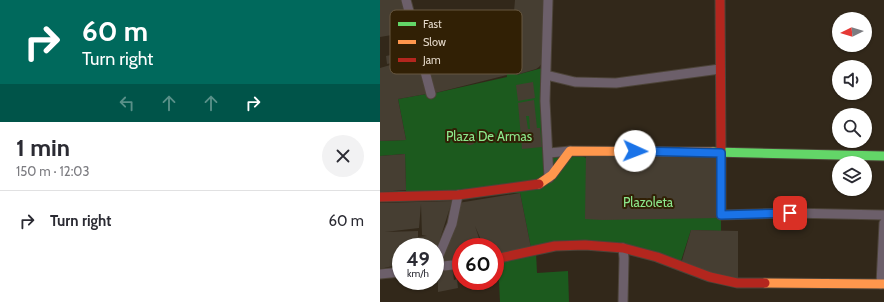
<!DOCTYPE html>
<meta charset="utf-8">
<style>
body{margin:0;font-family:Cabin,sans-serif;background:#f2f2f3;color:#2b2b33;height:100vh;display:flex;flex-direction:column;font-size:15px;white-space:nowrap}
*{box-sizing:border-box;margin:0}
p{font-size:13px;color:#7c7c81}
.icon{flex:none;width:22px;height:22px;fill:none;stroke:currentColor;stroke-width:2;stroke-linecap:round;stroke-linejoin:round}
.map{position:relative;flex:1;overflow:hidden}
.side{display:flex;flex-direction:column;background:#fff;width:380px}
.side>*{flex:none}
.guide{background:#00695c;color:#fff;overflow:hidden}
.needle{width:26px;rotate:265deg}
.controls{position:absolute;left:452px;top:12px;display:grid;gap:8px}
.controls a{display:grid;place-items:center;width:40px;height:40px;border-radius:50%;background:#fff;box-shadow:0 1px 3px #0004;font-size:20px}
.speed{position:absolute;left:12px;top:238px;display:flex;gap:8px;font-size:20px;font-weight:700;text-align:center}
.speed>*{display:grid;place-content:center;width:52px;height:52px;border-radius:50%;background:#fff;box-shadow:0 1px 3px #0004;line-height:1}
.speed small{font-size:10px;font-weight:400}
.speed .limit{border:6px solid #d22;background:#fff;color:#111}
.pin{position:absolute;display:grid;place-items:center;width:34px;height:34px;color:#fff;margin:-17px;border-radius:8px;box-shadow:0 2px 6px #0006}
.me{position:absolute;width:44px;margin:-22px;rotate:92deg;stroke-linejoin:round;filter:drop-shadow(0 0 3px #0008)}
.turn{display:flex;align-items:center;gap:14px;height:84px;padding:0 16px;font-size:18px}
.turn .icon{width:52px;height:52px;stroke-width:2.5}
.turn b{display:block;font-size:28px;line-height:34px}
.lanes{display:flex;align-items:center;height:38px;padding:0 16px;background:#0003;justify-content:center;gap:20px;direction:ltr}
.lanes .off{opacity:.35}
.round{display:grid;place-items:center;flex:none;width:42px;height:42px;border-radius:21px;background:#f2f2f3}
.overview{display:flex;align-items:center;justify-content:space-between;height:68px;padding:0 16px}
h1{font-size:24px;font-weight:800;line-height:30px}
ul{padding:0;list-style:none}
li{display:flex;align-items:center;gap:12px;height:60px;padding:0 16px;border-top:1px solid #e1e1e2}
li div{flex:1}
li b{display:block;font-size:15px}
li em{font-style:normal}
main{display:flex;flex:1;min-height:0}
.map>svg:first-child{display:block}
</style>
<main>
<section class="side">
<div class="guide">
<div class="turn"><svg class="icon" aria-label="right" viewBox="0 0 24 24"><path d="M7 20v-9h11M14 6l5 5-5 5"/></svg><div><b>60 m</b>Turn right</div></div>
<div class="lanes"><svg class="icon off" aria-label="left" viewBox="0 0 24 24"><path d="M17 20v-9H6M10 6l-5 5 5 5"/></svg><svg class="icon off" aria-label="ahead" viewBox="0 0 24 24"><path d="M12 20V5M6 11l6-6 6 6"/></svg><svg class="icon off" aria-label="ahead" viewBox="0 0 24 24"><path d="M12 20V5M6 11l6-6 6 6"/></svg><svg class="icon" aria-label="right" viewBox="0 0 24 24"><path d="M7 20v-9h11M14 6l5 5-5 5"/></svg></div>
</div>
<div class="overview"><div><h1>1 min</h1><p>150 m · 12:03</p></div><a class="round"><svg class="icon" aria-label="close" viewBox="0 0 24 24"><path d="M6 6l12 12M18 6L6 18"/></svg></a></div>
<ul>
<li><svg class="icon" aria-label="right" viewBox="0 0 24 24"><path d="M7 20v-9h11M14 6l5 5-5 5"/></svg><div><b>Turn right</b></div><em>60 m</em></li>
</ul>
</section>
<div class="map">
<svg width="504" height="302" viewBox="0 0 504 302">
<rect width="100%" height="100%" fill="#32281a"/>
<path fill="#1c5a1e" d="M23 0H31L55 93 127 77 121 42 133 37 136 75 166 67 169 149 190 151 341 215V231L311 230 300 264 244 246 151 248 140 193 26 195 25 154 0 156V141L26 140 18 99 46 94Z
M156 252 157 273 188 271 189 302H120L118 261Z"/>
<path fill="#463e32" fill-rule="evenodd" d="M0 0H23L30 32 0 37Z
M135 0H163V42L162 63 159 67 156 69 136 75 133 37 140 27 133 23Z
M72 15 78 45 120 36 127 75 55 93 37 20 48 16Z
M34 44 46 94 18 99 26 140 0 141V68L31 59 7 64 6 56 11 55V47Z
M153 82 155 98 138 101 136 85Z
M154 100 157 128H160L162 147 142 149 138 103ZM146 116H149L150 129H148Z
M84 139a6 6 0 1 1 12 0a6 6 0 1 1-12 0Z
M206 153 337 157 339 218 222 220 205 219Z
M25 154 26 190 0 192V156Z
M140 193 151 248 115 257V247H104L95 226 102 247H81V262L67 263 59 259 75 228 78 203Z
M72 201 55 255V247H21V264L0 269V203ZM41 204 42 235 47 236 38 237V231L5 232 39 228Z
M311 230 358 231V280L301 264Z
M72 265 74 280 77 279 78 288 58 292V271Z"/>
<g fill="none" stroke-linecap="round" stroke-linejoin="round">
<defs>
<path id="street" d="M26 0 51 94
M168 0 165 101 169 178
M166 75 195 82 236 83 340 69
M169 153 190 151
M341 153V215L410 213 504 215
M55 265 72 224 78 195
M55 267 81 264
M0 274 21 272
M501 284 504 223
M243 302 244 258 243 248"/>
<path id="fast" d="M333 152 504 156"/>
<path id="slow" d="M159 184 172 175 190 151 333 152
M385 283 504 284"/>
<path id="jam" d="M340 0 341 153
M0 197 78 195 159 184
M115 259 175 246 205 245 243 248 277 257 330 277 357 283H385"/>
</defs>
<use href="#street" stroke="#4c4338" stroke-width="11"/>
<use href="#fast" stroke="#4c4338" stroke-width="11"/>
<use href="#slow" stroke="#4c4338" stroke-width="11"/>
<use href="#jam" stroke="#4c4338" stroke-width="11"/>
<use href="#street" stroke="#6c5f6a" stroke-width="9"/>
<use href="#fast" stroke="#63d668" stroke-width="9"/>
<use href="#slow" stroke="#ff974d" stroke-width="9"/>
<use href="#jam" stroke="#b3261e" stroke-width="9"/>
</g>
<g fill="none" stroke-linecap="round" stroke-linejoin="round">
<defs>
<path id="route" d="M255 151 341 153V215L410 213"/>
</defs>
<use href="#route" stroke="#114b97" stroke-width="10"/>
<use href="#route" stroke="#1a73e8" stroke-width="7"/>
</g>
<g text-anchor="middle" dominant-baseline="central" stroke-width="4" stroke-linejoin="round" paint-order="stroke">
<g font-size="13" fill="#8ce88c" stroke="#312005">
<text x="109" y="136">Plaza De Armas</text>
<text x="268" y="202">Plazoleta</text>
</g>
</g>
<rect x="10" y="10" width="132" height="64" rx="6" fill="#312005" stroke="#675740" stroke-width="1"/>
<rect x="18" y="22" width="18" height="4" fill="#63d668"/>
<rect x="18" y="40" width="18" height="4" fill="#ff974d"/>
<rect x="18" y="58" width="18" height="4" fill="#b3261e"/>
<g font-size="11" fill="#e4d8c9">
<text x="43" y="28">Fast</text>
<text x="43" y="46">Slow</text>
<text x="43" y="64">Jam</text>
</g>
</svg>
<div class="controls">
<a><svg class="needle" viewBox="-14 -14 28 28"><path d="M0-13l5 13h-10z" fill="#e53935"/><path d="M0 13l5-13h-10z" fill="#7c7c81"/></svg></a>
<a><svg class="icon" aria-label="sound" viewBox="0 0 24 24"><path d="M4 9h4l5-4v14l-5-4H4zM17 9q2 3 0 6"/></svg></a>
<a><svg class="icon" aria-label="search" viewBox="0 0 24 24"><circle cx="10" cy="10" r="6"/><path d="M15 15l6 6"/></svg></a>
<a><svg class="icon" aria-label="layers" viewBox="0 0 24 24"><path d="M12 4l9 5-9 5-9-5zM3 14l9 5 9-5"/></svg></a>
</div>
<div class="speed"><div>49<small>km/h</small></div><div class="limit">60</div></div>
<div class="pin" style="left:410px;top:213px;background:#d93025"><svg class="icon" aria-label="arrive" viewBox="0 0 24 24"><path d="M6 21V4h12l-3 4 3 4H6"/></svg></div>
<svg class="me" style="left:255px;top:151px" viewBox="-20 -20 40 40"><circle r="19" fill="#fff"/><path d="M0-13L10 11 0 6-10 11z" fill="#1a73e8"/></svg>
</div>
</main>
